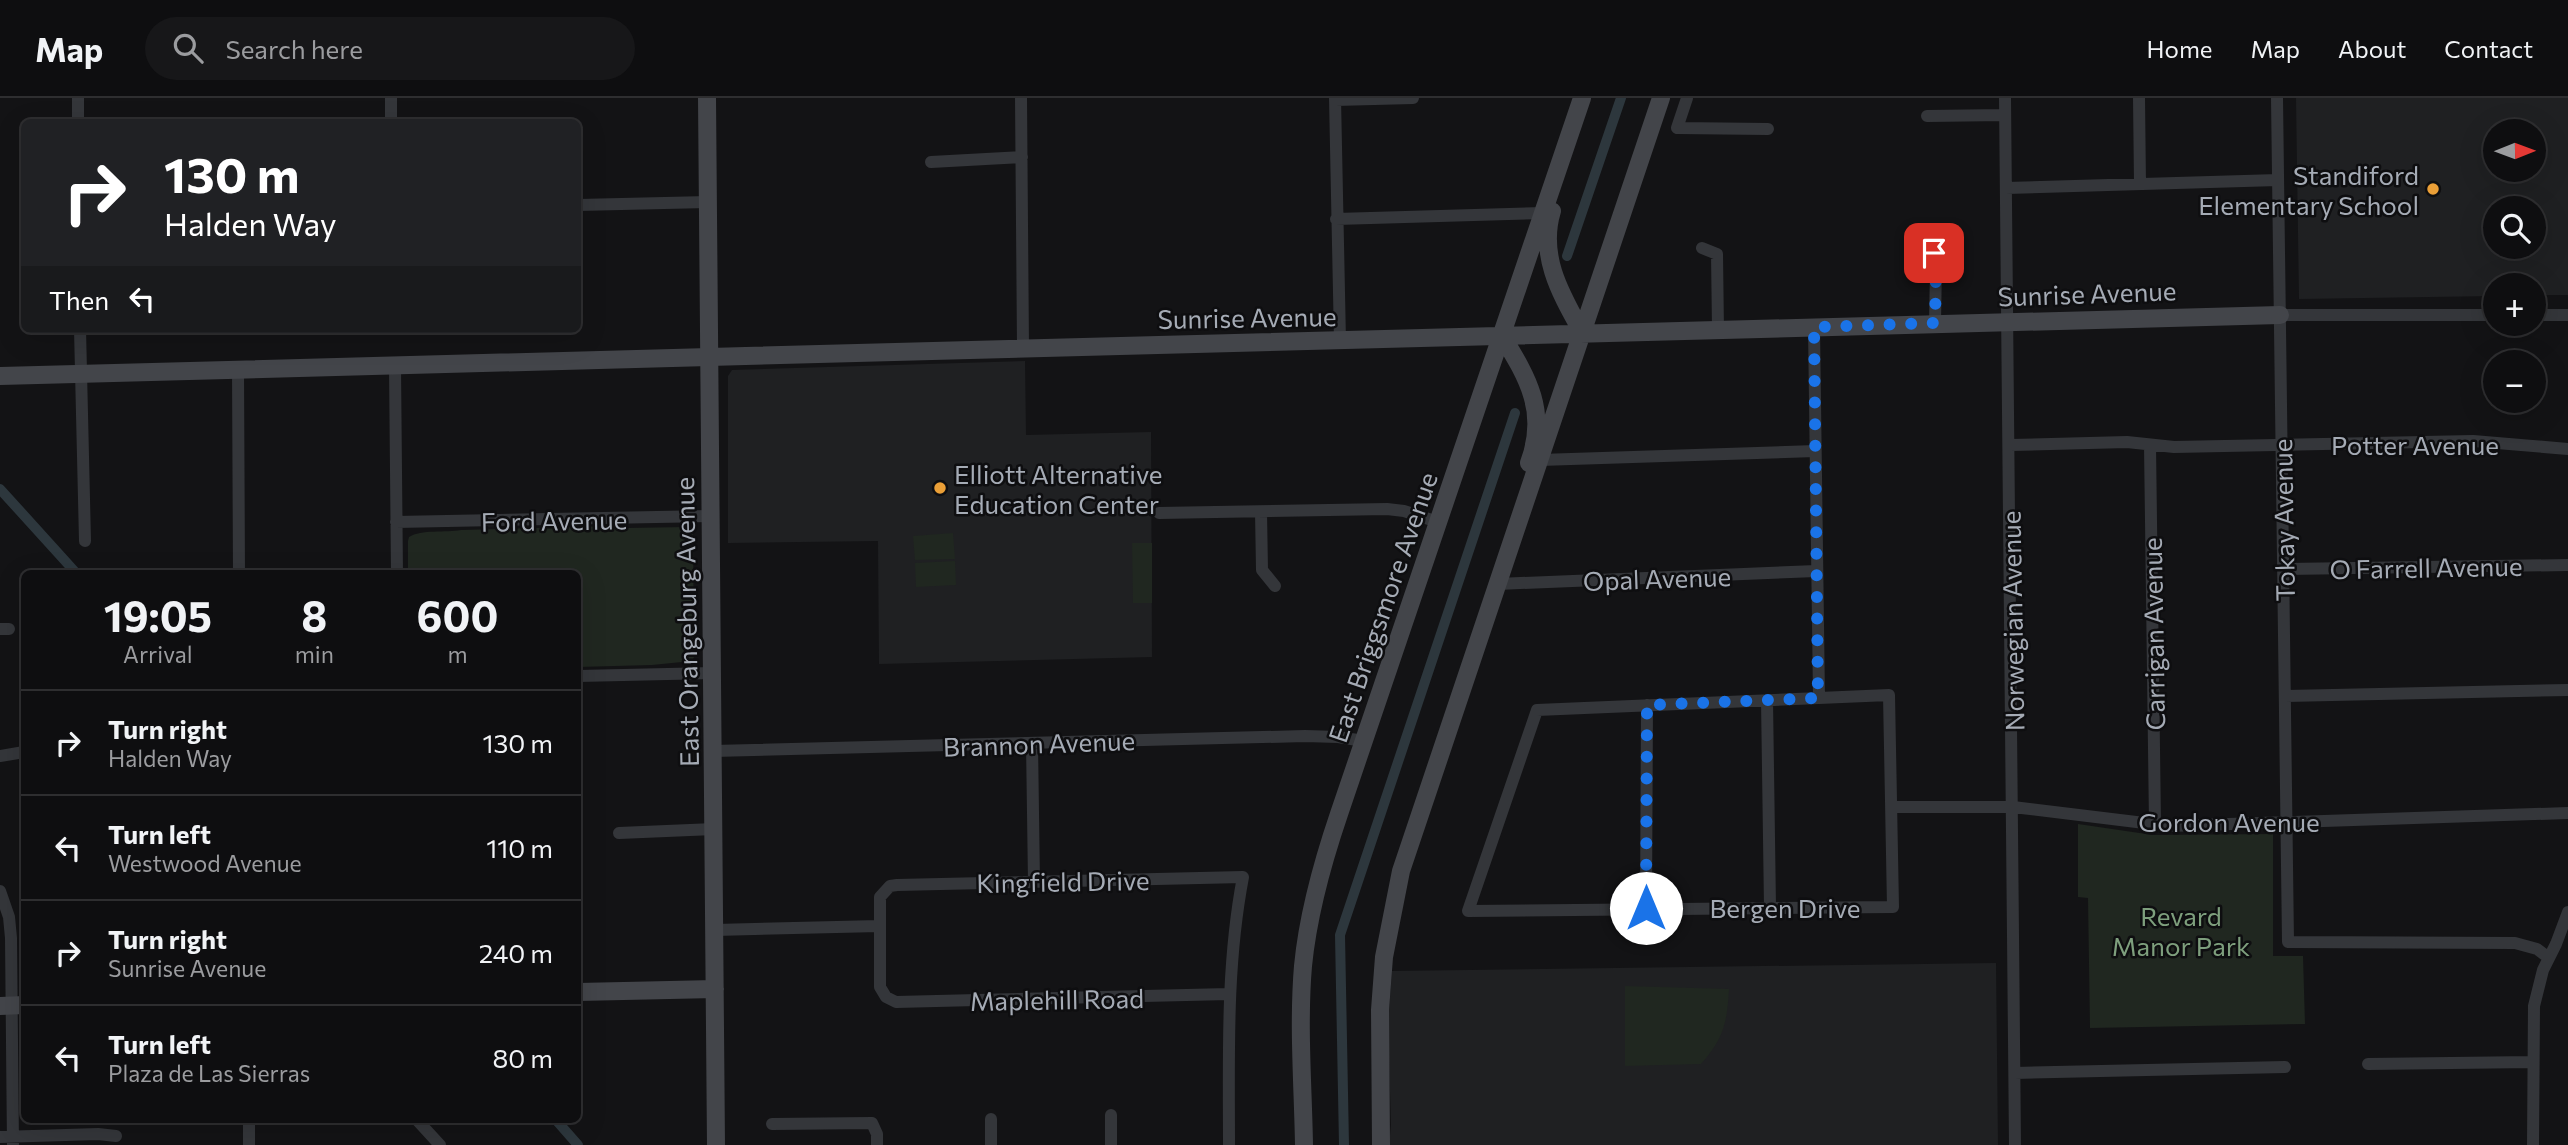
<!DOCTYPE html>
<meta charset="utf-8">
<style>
body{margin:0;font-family:Commissioner,sans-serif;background:#171719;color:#f1f3f6;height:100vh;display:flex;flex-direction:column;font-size:26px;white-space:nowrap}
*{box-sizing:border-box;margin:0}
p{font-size:23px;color:#9b9c9f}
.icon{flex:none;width:38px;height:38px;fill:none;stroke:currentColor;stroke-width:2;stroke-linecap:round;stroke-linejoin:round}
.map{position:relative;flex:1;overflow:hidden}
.details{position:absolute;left:21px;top:472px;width:560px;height:553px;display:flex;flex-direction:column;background:#0e0e10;border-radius:10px;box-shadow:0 7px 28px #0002,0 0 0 2px #2e2e30}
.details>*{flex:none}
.banner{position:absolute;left:21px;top:21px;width:560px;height:214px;border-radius:10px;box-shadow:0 7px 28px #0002,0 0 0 2px #2e2e30;background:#202124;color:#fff;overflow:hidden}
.needle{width:46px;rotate:89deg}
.fabs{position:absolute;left:2483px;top:21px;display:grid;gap:14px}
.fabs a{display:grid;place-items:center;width:63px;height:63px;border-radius:50%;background:#0e0e10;box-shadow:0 7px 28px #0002,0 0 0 2px #2e2e30;font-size:35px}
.pin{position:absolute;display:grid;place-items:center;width:60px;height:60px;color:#fff;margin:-30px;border-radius:14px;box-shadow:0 4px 10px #0006}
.me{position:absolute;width:77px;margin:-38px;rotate:0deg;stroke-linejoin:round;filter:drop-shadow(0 0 5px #0008)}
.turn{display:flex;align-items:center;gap:24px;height:147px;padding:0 28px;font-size:32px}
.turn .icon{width:91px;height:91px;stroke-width:2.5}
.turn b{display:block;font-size:49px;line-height:60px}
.then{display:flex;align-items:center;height:66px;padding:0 28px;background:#0003;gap:14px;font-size:26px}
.eta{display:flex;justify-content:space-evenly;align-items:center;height:119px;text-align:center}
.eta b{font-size:42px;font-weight:700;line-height:49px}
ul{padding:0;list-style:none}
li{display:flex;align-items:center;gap:21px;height:105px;padding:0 28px;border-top:2px solid #2e2e30}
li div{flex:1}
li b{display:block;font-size:26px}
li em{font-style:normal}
header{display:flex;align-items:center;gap:42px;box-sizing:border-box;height:98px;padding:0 35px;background:#0e0e10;border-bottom:2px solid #2e2e30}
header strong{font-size:33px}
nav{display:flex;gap:38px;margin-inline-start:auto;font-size:24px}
.search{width:490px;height:63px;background:#171719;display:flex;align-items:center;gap:18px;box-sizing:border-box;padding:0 24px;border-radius:38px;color:#9b9c9f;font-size:26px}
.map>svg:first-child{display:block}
</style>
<header>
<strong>Map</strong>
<div class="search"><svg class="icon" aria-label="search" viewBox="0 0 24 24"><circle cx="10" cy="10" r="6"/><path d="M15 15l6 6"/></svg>Search here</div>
<nav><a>Home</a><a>Map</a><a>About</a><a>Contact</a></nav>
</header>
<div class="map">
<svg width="2568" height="1047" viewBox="0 0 2568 1047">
<rect width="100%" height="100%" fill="#131315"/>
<path fill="#1f2022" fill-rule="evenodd" d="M2296 0H2568V197H2534V187H2496L2495 198 2299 201ZM2496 33H2534V72H2496ZM2496 110H2534V149H2496Z
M1025 263 1026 337 1151 334 1152 559 879 566 878 443 728 445V278L732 272Z
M1996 865 1998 1047H1389L1391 1027 1388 926 1392 873Z"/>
<path fill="#202720" d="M610 428 627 430 687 429 693 432 694 559 692 563 652 567 578 569V476H408V443L409 439C421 431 446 435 461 432Z
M953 435 955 461 915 462 913 438Z
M1132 445H1152V505H1133Z
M955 463 956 487 916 489 915 465Z
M2078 726 2153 737 2273 736V858H2303L2305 926 2090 930 2088 800 2078 799Z
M1625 888 1729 891C1727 925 1724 940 1701 966L1625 968Z"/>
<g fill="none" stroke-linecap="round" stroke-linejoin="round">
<path stroke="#2d373d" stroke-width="10" d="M1567 158 1621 0
M0 391 77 476
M556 1022 578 1047
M1344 1047 1340 837 1515 315"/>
<path stroke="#34363a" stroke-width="12" d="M78 0V24
M391 0V24
M1021 0 1023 250
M1335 0 1340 243
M1687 0 1677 30 1768 31
M2005 0 2015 1047
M2139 0 2140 86
M2277 0 2288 844 2515 845 2537 851 2549 860
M1335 2 1413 0
M1927 18 2005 17
M931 64 1022 59
M2006 90 2278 82
M578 107 708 104
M1336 121 1543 115
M1702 150 1717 156 1718 232
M1934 155 1936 168 1935 225
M2280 217H2496
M2534 217H2568
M1814 229 1819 600
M80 231 85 443
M395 268 397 476
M238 272 239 476
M2010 347 2127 344 2174 349 2473 343 2568 351
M2150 347 2155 726
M1540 362 1815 353
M1261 414 1262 472 1275 488
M1159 415 1387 411 1404 413 1438 424
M396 424 711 418
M2284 471 2568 467
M1498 486 1816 473
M0 531H9
M578 578 713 575
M1889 597 1893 809 1468 813 1537 612Z
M2285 598 2568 592
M1767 602 1770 809
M1032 645 1034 784
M713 653 1305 638 1338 639 1364 643
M0 658 24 654
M1891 709H2013L2169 728 2568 715
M619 735 714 731
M0 793 9 819 11 840 13 1047
M1646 810 1647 607
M715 832 879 828
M1229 896 896 904 886 899 880 889V799L890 788 897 787 1243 779C1226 868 1229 957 1229 1047
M2368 966 2533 964
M2015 975 2285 969
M1111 1017V1047
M991 1021V1047
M417 1022 440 1047
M772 1026 872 1025 877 1036V1047
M0 1039 98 1036 116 1038
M249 1047V1022
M2533 1047 2534 908 2543 872 2556 846 2568 814"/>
<path stroke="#43454a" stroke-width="18" d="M707 0 716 1047
M1552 113C1538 159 1562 198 1583 236
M1502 238C1528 280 1548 314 1529 365
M0 278 2280 217
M578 894 715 891
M0 908 24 907
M1304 1047C1303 988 1298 927 1303 868 1308 816 1322 766 1339 716L1582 0
M1381 1047 1380 912 1384 859 1401 773 1661 0"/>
</g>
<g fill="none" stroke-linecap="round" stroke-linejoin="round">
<path stroke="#1a73e8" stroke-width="12" stroke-dasharray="0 21.6" d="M1646 810 1647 607 1818 600 1814 229 1935 225 1936 169 1934 155"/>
</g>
<g fill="#ea9f37" stroke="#0e0e10" stroke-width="2.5">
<circle cx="2433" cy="91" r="7"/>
<circle cx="940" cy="390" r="7"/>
</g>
<g text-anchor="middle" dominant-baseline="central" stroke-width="5" stroke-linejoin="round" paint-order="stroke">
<g font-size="26" fill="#a5abb5" stroke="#0e0e10" text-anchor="end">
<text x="2419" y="76">Standiford<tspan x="2419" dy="30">Elementary School</tspan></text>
<text x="954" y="375" text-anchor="start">Elliott Alternative<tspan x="954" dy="30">Education Center</tspan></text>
</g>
<g font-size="26" fill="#a5abb5" stroke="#0e0e10">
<text transform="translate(2087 195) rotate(-2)">Sunrise Avenue</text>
<text transform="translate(1247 219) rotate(-1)">Sunrise Avenue</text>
<text x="2415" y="346">Potter Avenue</text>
<text transform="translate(554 422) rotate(-1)">Ford Avenue</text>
<text transform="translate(2283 422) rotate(-91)">Tokay Avenue</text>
<text transform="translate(2426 469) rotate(-1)">O Farrell Avenue</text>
<text transform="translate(1657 480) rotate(-2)">Opal Avenue</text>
<text transform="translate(1382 509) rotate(-71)">East Briggsmore Avenue</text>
<text transform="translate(2012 523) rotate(-91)">Norwegian Avenue</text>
<text transform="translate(686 524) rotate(-91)">East Orangeburg Avenue</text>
<text transform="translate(2153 536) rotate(-91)">Carrigan Avenue</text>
<text transform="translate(1039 645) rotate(-2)">Brannon Avenue</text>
<text x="2229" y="723">Gordon Avenue</text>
<text transform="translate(1063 783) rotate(-1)">Kingfield Drive</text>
<text x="1785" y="809">Bergen Drive</text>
<text transform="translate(1057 901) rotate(-1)">Maplehill Road</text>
</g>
<g font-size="26" fill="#7e9f7d" stroke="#0e0e10">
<text x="2181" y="817">Revard<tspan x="2181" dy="30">Manor Park</tspan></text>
</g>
</g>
</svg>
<div class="fabs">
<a><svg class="needle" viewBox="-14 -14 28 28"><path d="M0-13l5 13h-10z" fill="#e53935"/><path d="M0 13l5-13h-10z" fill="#9b9c9f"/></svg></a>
<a><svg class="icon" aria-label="search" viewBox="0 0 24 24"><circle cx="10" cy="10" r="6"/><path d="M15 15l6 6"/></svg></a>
<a>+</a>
<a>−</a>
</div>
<div class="pin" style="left:1934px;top:155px;background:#d93025"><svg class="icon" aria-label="arrive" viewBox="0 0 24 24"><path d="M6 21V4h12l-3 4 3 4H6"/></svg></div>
<svg class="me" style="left:1646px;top:810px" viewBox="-20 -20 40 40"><circle r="19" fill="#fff"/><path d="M0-13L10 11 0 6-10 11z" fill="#1a73e8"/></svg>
<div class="banner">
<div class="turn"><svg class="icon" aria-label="right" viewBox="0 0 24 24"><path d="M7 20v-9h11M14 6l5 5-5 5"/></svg><div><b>130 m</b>Halden Way</div></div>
<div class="then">Then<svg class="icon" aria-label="left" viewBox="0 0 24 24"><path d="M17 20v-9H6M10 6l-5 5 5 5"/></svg></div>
</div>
<section class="details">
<div class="eta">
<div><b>19:05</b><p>Arrival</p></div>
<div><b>8</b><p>min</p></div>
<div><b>600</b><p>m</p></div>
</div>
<ul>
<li><svg class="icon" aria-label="right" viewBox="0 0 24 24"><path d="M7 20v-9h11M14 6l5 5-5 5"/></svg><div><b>Turn right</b><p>Halden Way</p></div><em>130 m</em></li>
<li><svg class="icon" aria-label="left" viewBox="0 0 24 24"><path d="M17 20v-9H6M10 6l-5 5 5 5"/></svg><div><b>Turn left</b><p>Westwood Avenue</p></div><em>110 m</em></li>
<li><svg class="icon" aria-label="right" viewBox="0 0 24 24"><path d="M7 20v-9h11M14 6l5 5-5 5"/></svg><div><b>Turn right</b><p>Sunrise Avenue</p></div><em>240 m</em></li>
<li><svg class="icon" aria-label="left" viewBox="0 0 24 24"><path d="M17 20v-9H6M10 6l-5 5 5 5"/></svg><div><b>Turn left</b><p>Plaza de Las Sierras</p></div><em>80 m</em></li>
</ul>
</section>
</div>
